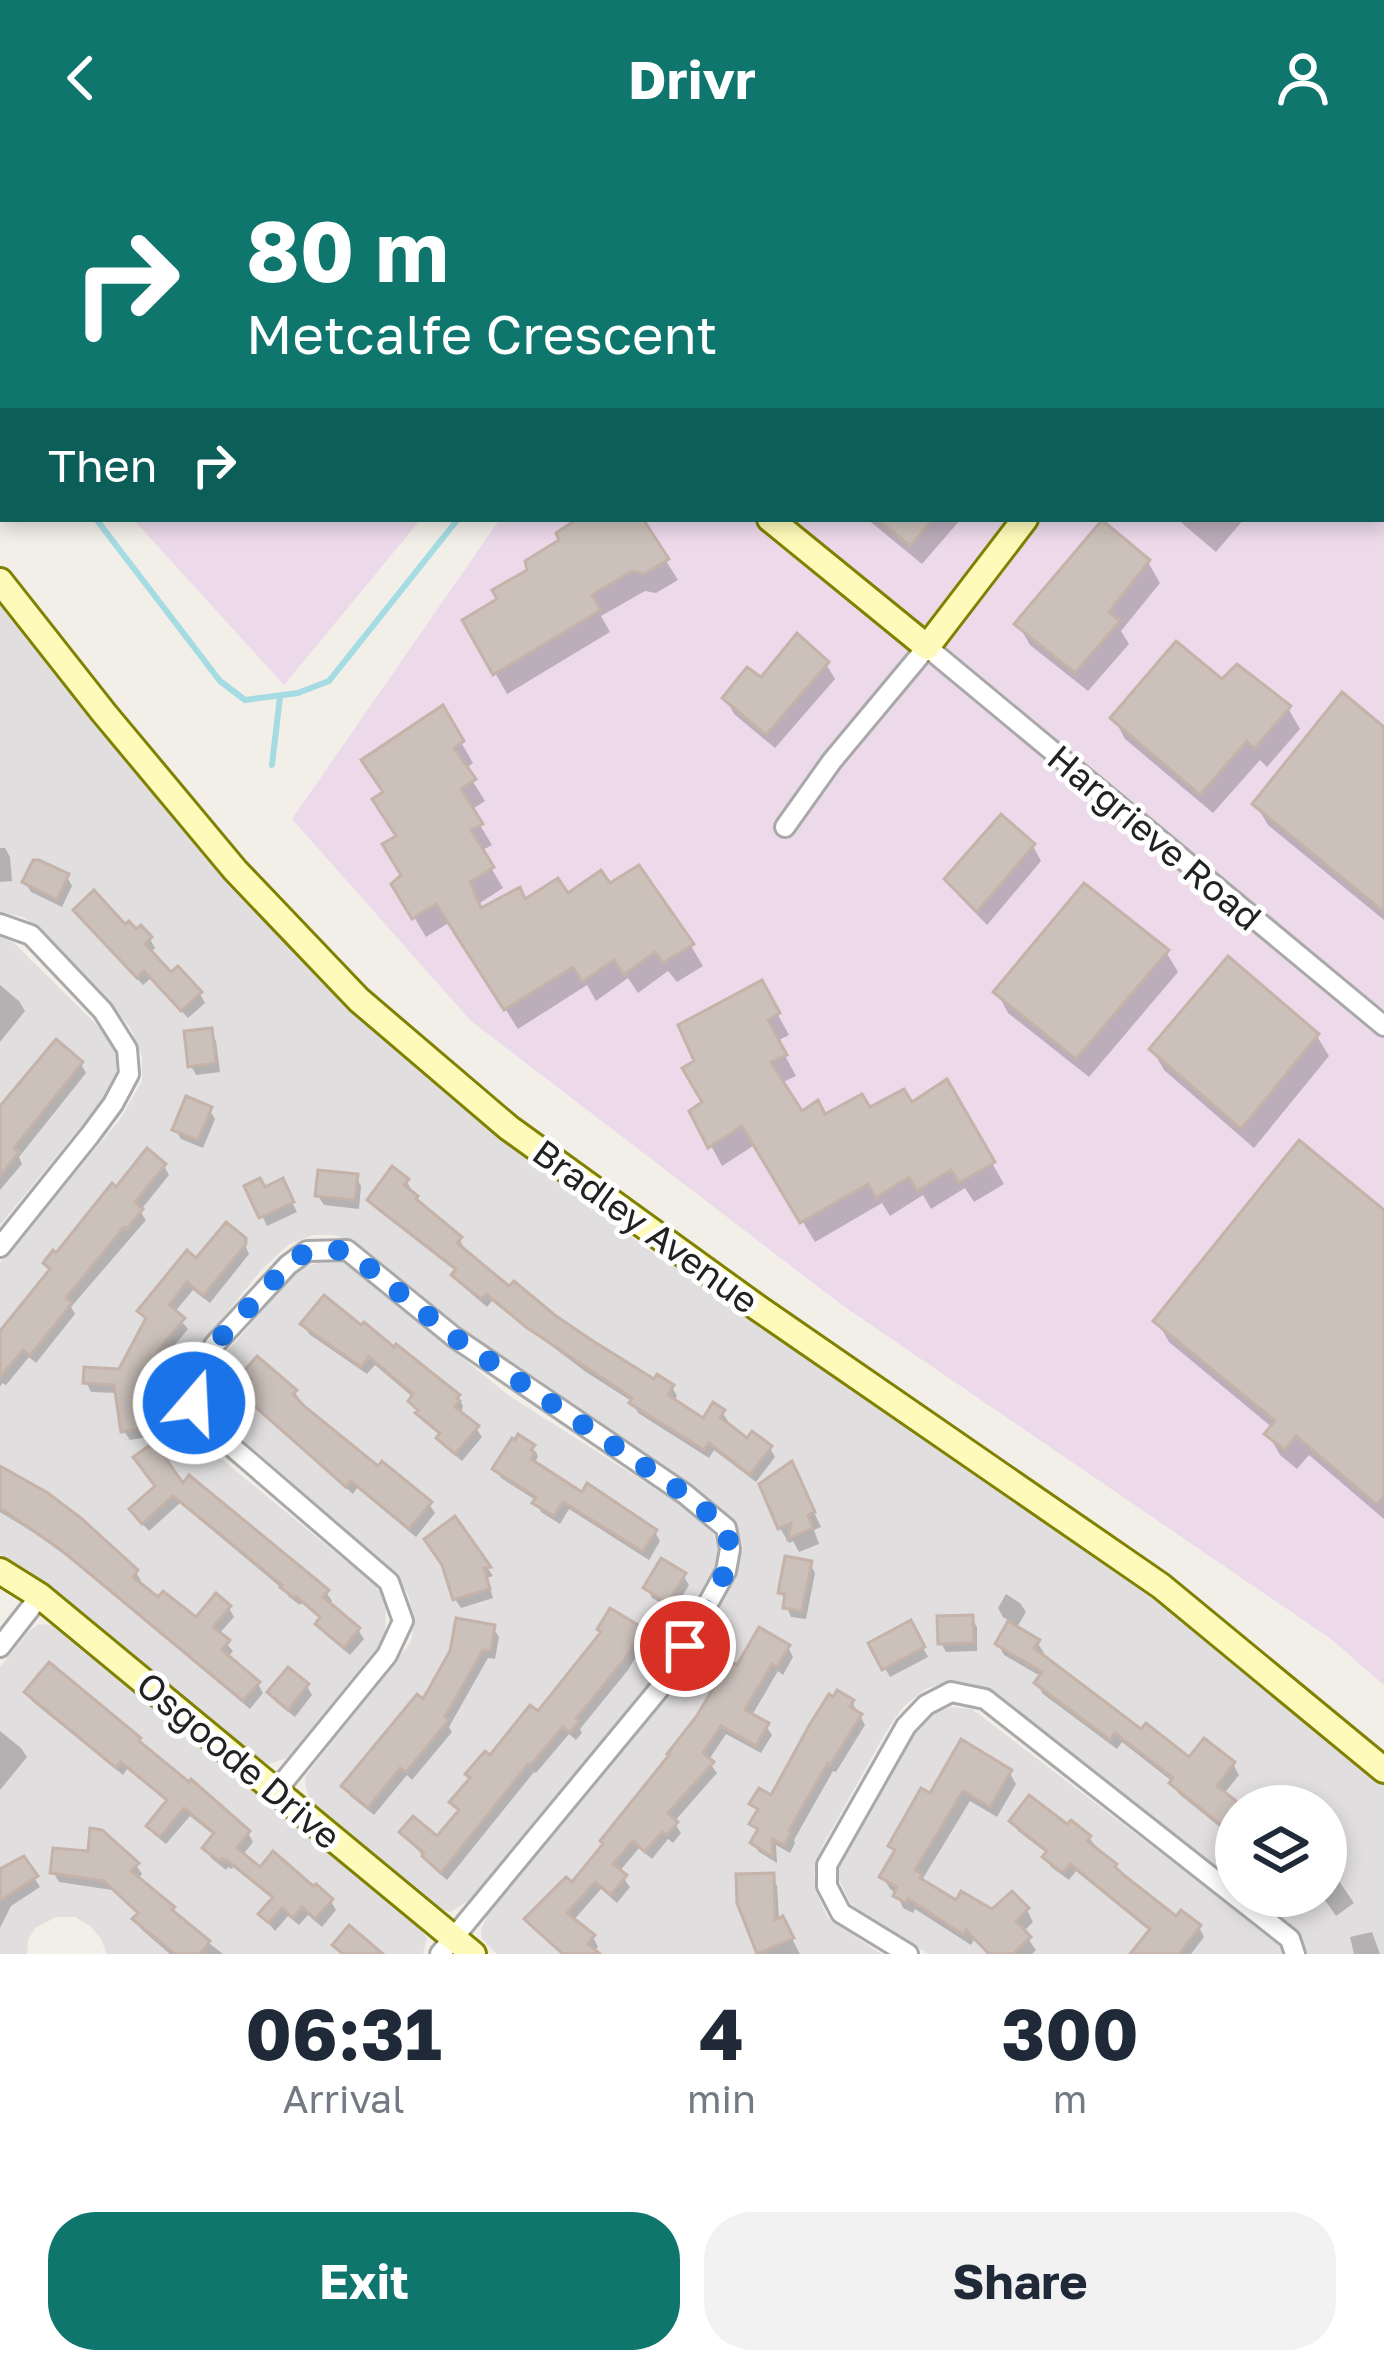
<!DOCTYPE html>
<style>
body{margin:0;font-family:"Golos Text",sans-serif;background:#f2f2f3;color:#1f2937;height:100vh;display:flex;flex-direction:column;font-size:45px;white-space:nowrap}
*{box-sizing:border-box;margin:0}
p{font-size:39px;color:#747a83}
.icon{flex:none;width:66px;height:66px;fill:none;stroke:currentColor;stroke-width:2;stroke-linecap:round;stroke-linejoin:round}
.map{position:relative;height:1798px;overflow:hidden}
.side{display:flex;flex-direction:column;background:#fff;flex:1}
.side>*{flex:none}
.banner{position:absolute;left:0px;top:0px;width:1386px;height:366px;box-shadow:0 6px 18px #0003;background:#0f766e;color:#fff;overflow:hidden}
.controls{position:absolute;left:1215px;top:1629px;display:grid;gap:24px}
.controls a{display:grid;place-items:center;width:132px;height:132px;border-radius:50%;background:#fff;box-shadow:0 6px 18px #0003;font-size:60px}
.pin{position:absolute;display:grid;place-items:center;width:102px;height:102px;color:#fff;margin:-51px;border:6px solid #fff;border-radius:50%;box-shadow:0 3px 12px #0007}
.me{position:absolute;width:132px;margin:-66px;rotate:19deg;stroke-linejoin:round;filter:drop-shadow(0 0 9px #0008)}
.turn{display:flex;align-items:center;gap:42px;height:252px;padding:0 48px;font-size:54px}
.turn .icon{width:156px;height:156px;stroke-width:2.5}
.turn b{display:block;font-size:84px;line-height:102px}
.then{display:flex;align-items:center;height:114px;padding:0 48px;background:#0003;gap:24px;font-size:45px}
.eta{display:flex;justify-content:space-evenly;align-items:center;height:204px;text-align:center}
.eta b{font-size:72px;font-weight:700;line-height:84px}
.cta{display:flex;gap:24px;margin-top:auto;padding:24px 48px}
.cta a{flex:1;height:138px;border-radius:48px;background:#0f766e;color:#fff;font-size:48px;font-weight:700;line-height:138px;text-align:center}
.cta a+a{background:#f2f2f3;color:#1f2937}
header{display:flex;justify-content:space-between;align-items:center;height:156px;padding:0 48px;background:#0f766e;color:#fff;font-size:54px;font-weight:700}
.map>svg:first-child{display:block}
</style>
<header><svg class="icon" aria-label="back" viewBox="0 0 24 24"><path d="M15 5l-7 7 7 7"/></svg>Drivr<svg class="icon" aria-label="person" viewBox="0 0 24 24"><circle cx="12" cy="8" r="4"/><path d="M4 21q1-7 8-7t8 7"/></svg></header>
<div class="map">
<svg width="1384" height="1798" viewBox="0 0 1384 1798">
<rect width="100%" height="100%" fill="#f2eee8"/>
<path fill="#e0dedf" d="M0 444 165 651 283 781 374 870 470 956 647 1093 818 1205 1094 1397 1197 1475 1384 1628V1798H1308L1297 1775 1252 1740H1326V1650H1236V1727L994 1536 968 1527 946 1526 926 1533 904 1550 887 1574 822 1691 814 1716 817 1738 828 1762 881 1798H497L482 1783 481 1774 488 1758 680 1523 737 1418 743 1390 733 1369 715 1351 533 1229 359 1089 335 1079H313L288 1089 261 1114 187 1206 181 1227 191 1271 214 1297 375 1429 386 1443 385 1482 287 1602 269 1608 258 1603 57 1436 0 1398V1106L121 962 142 925V900L130 871 43 776 23 761 0 756Z
M0 781 13 786 111 883 116 902V922L105 941 0 1069Z
M328 1103 344 1105 508 1239 687 1353 709 1371 718 1388 717 1411 655 1520 470 1744 450 1756 437 1751 321 1656 309 1642 305 1628 306 1619 411 1486 414 1465 409 1441 397 1419 381 1403 213 1265 204 1236 212 1214 295 1115Z
M39 1468 53 1469 79 1488 407 1758 427 1782 423 1798H107L101 1783 90 1770 75 1761H56L35 1772 28 1784 27 1798H0V1511L29 1475Z
M951 1551 972 1553 1263 1775 1282 1793 1283 1798H929L866 1761 850 1747 839 1723 838 1708 914 1574 928 1560Z"/>
<path fill="#ecd9ea" d="M0 0H723L720 3H3V221L0 217Z
M781 0H1384V1529L1331 1483 842 1149 471 865 292 663 500 363H1383V3H779Z
M133 363H421L284 529Z"/>
<path fill="#0003" d="M139 0H216L219 3H137Z
M407 0H485L482 3H411Z
M1064 0H1241L1243 3H1068Z
M1383 179H1384V266L1383 265Z
M583 363H640L678 424 656 437 645 435 601 460 610 476 507 538 466 465 501 444Z
M867 363H961L922 408Z
M1177 363H1244L1216 396Z
M1148 406 1160 427 1121 475 1129 488 1088 535 1030 489 1018 468Z
M826 508 835 523 775 592 734 558 726 543 762 525Z
M1223 528 1288 552 1300 573 1267 611 1260 604 1213 657 1125 583 1114 562Z
M442 553 473 607 465 613 485 645 471 654 492 689 481 695 503 732 480 747 483 754 567 741 609 731 691 790 703 810 677 826 668 815 638 837 628 822 596 845 587 829 518 873 450 766 426 781 395 729 404 720 399 682 385 637Z
M1384 575V764L1268 669 1256 649Z
M1033 690 1041 705 987 769 957 738 948 723Z
M0 692H5L10 701 12 725 0 726Z
M67 721 72 730 62 751 31 736 25 726Z
M82 763 125 772 150 783 155 792 149 797 171 821 200 838 205 847 188 862 151 822 143 829Z
M1166 796 1178 816 1089 921 1008 857 997 836Z
M761 828 789 879 777 885 796 920 781 927 801 959 825 962 911 950 946 927 1004 1028 974 1046 965 1032 931 1053 923 1039 890 1060 882 1047 815 1086 756 988 722 1010 693 956 706 947 698 906Z
M0 829 19 845 25 855 0 886Z
M210 875 216 885 220 916 196 919 191 910Z
M1317 880 1329 900 1254 992 1164 914 1152 893Z
M81 908 86 917 19 1001 22 1008 0 1034V956Z
M209 953 215 963 203 992 181 983 175 973Z
M164 1010 169 1019 140 1055 146 1064 71 1151 75 1158 36 1207 29 1201 6 1229 2 1227 0 1231V1179L51 1116 46 1107 57 1101 116 1035Z
M356 1021 361 1030 359 1053 324 1049 318 1040Z
M406 1025 412 1034 409 1037 422 1053 459 1083 465 1093 463 1095 510 1134 655 1227 672 1231 677 1240 673 1246 703 1266 722 1256 728 1265 726 1269 748 1286 770 1292 775 1301 756 1326 714 1294 709 1302 638 1257 633 1246 586 1216 492 1145 487 1151 460 1128 455 1119 457 1116 376 1053 371 1044Z
M281 1026 297 1056 267 1070 248 1031 264 1034Z
M1384 1058V1363L1309 1299 1297 1313 1280 1299 1268 1278 1273 1272 1169 1186 1157 1165Z
M243 1084 249 1098 210 1147 193 1134 174 1157 188 1173 164 1202 143 1242 148 1281 130 1284 124 1275 119 1237 91 1236 86 1226 121 1216 147 1166 141 1155 197 1106Z
M304 1168 458 1241 463 1250 461 1259 476 1272 482 1281 462 1305 445 1291 441 1280 424 1266 411 1245 414 1242 375 1209 367 1218 309 1178Z
M246 1217 295 1236 300 1245 297 1248 378 1314 429 1348 435 1357 416 1381 357 1332 353 1338 249 1247 243 1238 252 1227Z
M532 1291 538 1300 536 1304 538 1308 583 1340 655 1376 660 1385 649 1404 569 1353 560 1368 541 1356 537 1345 501 1322 496 1313Z
M0 1314 136 1416 141 1425 138 1429 159 1445 196 1465 229 1452 234 1461 218 1479 233 1495 227 1502 258 1528 263 1537 250 1553 69 1402 36 1378 0 1356Z
M183 1332 326 1436 332 1445 328 1449 358 1474 364 1483 350 1499 324 1477 318 1468 322 1464 302 1447 300 1449 289 1441 285 1435 180 1347 149 1375 138 1363Z
M804 1335 821 1371 814 1374 819 1388 799 1396 793 1385 789 1387 780 1372Z
M455 1364 493 1420 487 1422 493 1442 461 1452 455 1443Z
M810 1408 815 1417 806 1463 791 1461 781 1436Z
M683 1419 689 1429 674 1454 652 1442 647 1432Z
M1006 1438 1020 1447 1026 1456 1016 1473 1037 1486 1044 1497 1041 1501 1142 1577 1190 1605 1233 1608 1239 1619 1223 1639 1238 1650 1236 1684 1179 1638 1173 1626 1122 1586 1117 1593 1043 1538 1037 1528 1042 1521 1004 1499 998 1488 1011 1466 1003 1461 998 1452Z
M971 1462 977 1471V1495L946 1496 941 1487Z
M910 1468 928 1501 890 1521 872 1489Z
M493 1472 499 1481 495 1503 488 1502 449 1571 452 1576 412 1624 407 1619 374 1659 350 1640 345 1630Z
M641 1474 646 1484 628 1514 580 1573 582 1577 576 1584 569 1578 536 1617 534 1616 447 1724 431 1710 403 1676 437 1685 460 1658 453 1647 491 1604 538 1560 603 1478Z
M788 1491 793 1501 783 1519 778 1515 751 1561 766 1570 772 1579 761 1597 726 1578 708 1605 717 1617 674 1666 681 1677 673 1687 668 1683 652 1703 639 1692 619 1716 630 1731 617 1747 601 1733 573 1765 593 1781 598 1791 593 1796 595 1798H565L560 1794V1796L533 1773 528 1764 572 1730 738 1513Z
M307 1530 312 1539 295 1561 276 1546 271 1537Z
M28 1536 144 1593 248 1677 253 1686 242 1700 260 1716 331 1745 336 1754 322 1771 308 1759 299 1769 288 1760 275 1775 261 1758 274 1744 233 1711 232 1713 228 1711 226 1714 211 1702 206 1692 215 1680 190 1660 166 1688 155 1679 150 1670 169 1647 127 1613 123 1619 33 1546Z
M852 1546 865 1569 836 1616 833 1615 794 1684 795 1687 790 1697 776 1689 777 1707 759 1696 753 1687 759 1678 753 1668 758 1657 753 1648 772 1643Z
M0 1575 21 1592 27 1601 0 1634Z
M1009 1616 1016 1628 997 1661 970 1645 922 1724 957 1748 993 1757 1027 1754 1033 1766 1023 1776 1036 1794 1032 1798H988L974 1784 971 1789 915 1753 913 1757 903 1752 897 1738 890 1733 883 1721 896 1698 891 1690 931 1641Z
M1012 1666 1068 1672 1089 1682 1120 1719 1177 1764 1199 1771 1204 1781 1191 1798H1134L1151 1776 1076 1715 1069 1724 1051 1711 1046 1701 1048 1698 1018 1675Z
M1327 1681 1341 1695 1331 1705 1326 1700Z
M23 1704 40 1731 11 1750 0 1772V1717Z
M136 1709 142 1718 137 1724 172 1753 178 1763 223 1798H170L141 1773 136 1764 139 1759 112 1734 59 1726 53 1716Z
M1330 1712 1354 1747 1336 1760 1322 1740H1326V1715Z
M772 1720 777 1730 779 1765 787 1773 800 1798H761L740 1747Z
M1372 1776 1380 1798H1354L1350 1781Z"/>
<g fill="none" stroke-linecap="round" stroke-linejoin="round">
<path stroke="#a5dbe3" stroke-width="6" d="M748 3 750 0
M96 363 220 525 245 544 298 537 329 525 458 363
M272 609 280 541"/>
</g>
<path fill="#cbc0ba" stroke="#c5b2a9" stroke-width="3" d="M577 363H643L669 403 644 418 632 415 592 439 601 454 493 519 462 464 497 443 492 434 527 414 525 405 559 384 556 377Z
M877 363H933L910 390Z
M1102 364 1150 404 1109 456 1120 465 1075 517 1014 468Z
M797 477 829 506 766 579 722 542 747 511 761 521Z
M1176 485 1222 523 1237 508 1291 550 1254 593 1247 585 1200 639 1110 562Z
M1342 536 1384 571V756L1252 648Z
M443 549 464 585 454 592 476 623 461 633 483 668 471 674 494 711 470 726 481 752 520 731 525 743 558 722 568 737 601 714 610 727 639 709 694 788 663 807 655 796 624 819 614 804 582 826 573 811 504 854 436 748 412 763 391 728 401 719 382 688 396 680 372 643 383 636 361 604Z
M1001 658 1035 688 977 756 944 723Z
M33 704H39L69 718 57 744 22 726Z
M1084 727 1169 794 1076 903 993 836Z
M94 734 125 768 129 765 136 773 141 769 152 781 145 788 171 816 178 810 202 836 181 855 144 815 137 822 73 754Z
M1228 800 1319 878 1241 973 1149 893Z
M762 824 780 857 768 864 787 899 771 906 802 955 818 944 825 958 862 938 870 951 904 933 912 946 947 923 995 1006 959 1027 951 1014 917 1035 909 1021 876 1042 868 1028 800 1067 742 970 708 992 689 955 702 946 682 912 694 905 678 869Z
M212 872 216 907 188 911 184 875Z
M56 883 83 906 14 992 19 996 0 1020V950Z
M186 940 212 951 198 984 172 974Z
M1299 984 1384 1054V1340L1377 1349 1296 1280 1285 1294 1264 1278 1275 1265 1153 1165Z
M147 992 166 1008 135 1046 143 1053 127 1073 124 1071 66 1142 72 1147 30 1200 23 1194 0 1221V1175L50 1113 43 1107 53 1094 56 1097 112 1027 116 1031Z
M392 1010 409 1023 404 1029 418 1040 416 1043 462 1081 457 1087 509 1130 514 1125 556 1160 593 1185 654 1223 657 1218 674 1229 668 1239 703 1262 713 1246 725 1254 720 1261 747 1282 752 1275 772 1290 750 1319 709 1287 704 1294 629 1247 632 1242 526 1171 486 1138 481 1143 451 1119 456 1113 367 1044Z
M318 1014 358 1018 355 1044 315 1040Z
M260 1022 265 1031 283 1022 294 1046 259 1062 244 1030Z
M226 1066 246 1082V1088L203 1140 187 1126 169 1149 185 1162 160 1192 139 1231 145 1272 121 1276 114 1229 83 1227 84 1211 119 1213 146 1162 137 1155 187 1094 196 1102Z
M324 1139 361 1169 364 1166 394 1191 396 1188 460 1239 457 1242 460 1245 455 1251 479 1270 455 1298 436 1282 440 1277 415 1257 418 1254 408 1245 413 1238 369 1201 361 1211 300 1168Z
M257 1200 297 1234 293 1238 304 1250 378 1310 382 1305 432 1346 409 1373 351 1325 346 1331 240 1237 251 1223 243 1216Z
M518 1278 535 1289 531 1294 535 1297 531 1303 582 1336 587 1327 657 1374 643 1396 563 1346 554 1360 532 1347 536 1341 492 1313 512 1282 515 1284Z
M154 1286 183 1327 189 1319 329 1434 323 1441 360 1472 344 1492 315 1468 320 1461 296 1440 294 1442 280 1431 282 1429 173 1340 142 1368 129 1353 155 1330 133 1301Z
M792 1305 815 1356 808 1359 813 1372 788 1383 791 1367 778 1373 759 1328Z
M0 1310 48 1337 82 1363 138 1414 133 1421 158 1441 163 1435 196 1461 216 1437 231 1450 213 1471 230 1484 222 1494 260 1526 243 1545 60 1393 0 1352Z
M455 1360 491 1411 484 1412 490 1433 453 1444 442 1409 424 1383Z
M785 1400 812 1405 802 1455 783 1452 785 1438 778 1437Z
M661 1402 686 1417 668 1447 643 1432Z
M610 1452 643 1472 624 1504 576 1563 579 1565 570 1577 563 1571 530 1610 528 1608 441 1717 422 1700 424 1697 399 1676 413 1660 437 1680 459 1654 449 1646 470 1622 465 1618 485 1595 490 1599 530 1549 538 1555 601 1476 597 1473Z
M973 1459 974 1487 938 1488 937 1460Z
M456 1462 495 1469 491 1495 483 1494 445 1561 449 1564 406 1616 400 1612 368 1652 341 1630 417 1538 423 1543 450 1495Z
M911 1464 925 1491 882 1514 868 1487Z
M1008 1465 1040 1484 1034 1492 1141 1573 1146 1567 1189 1601 1204 1582 1235 1606 1217 1630 1236 1645V1681L1169 1627 1173 1622 1115 1577 1110 1584 1034 1527 1042 1516 995 1488Z
M759 1471 790 1489 777 1511 772 1508 745 1554 769 1567 756 1590 721 1570 703 1597 714 1606 668 1657 678 1666 667 1679 662 1676 645 1696 633 1685 613 1708 627 1719 611 1739 595 1726 567 1757 595 1779 588 1788 600 1798H563L524 1763 566 1721 572 1726 603 1688 600 1685 669 1599 667 1598 696 1561 730 1505 737 1509Z
M49 1506 141 1582 139 1585 189 1626 191 1623 250 1675 237 1692 260 1711 273 1695 313 1730 316 1728 333 1743 315 1763 302 1751 293 1762 282 1752 269 1767 258 1758 273 1741 227 1704 226 1706 222 1703 220 1706 202 1692 214 1677 184 1652 160 1681 146 1670 167 1644 121 1606 116 1612 24 1536Z
M288 1511 309 1528 288 1554 267 1536Z
M837 1534 854 1544 850 1551 862 1558 830 1609 828 1607 789 1674 792 1676 784 1689 772 1683 773 1701 750 1687 758 1673 749 1668 758 1653 749 1648 759 1632 771 1639 810 1568 829 1538 833 1541Z
M961 1583 1012 1614 990 1651 963 1635 915 1714 922 1718 920 1722 956 1744 961 1735 992 1753 1012 1735 1029 1752 1016 1765 1031 1781 1013 1798H989L966 1774 964 1779 908 1743 906 1747 893 1740 897 1731 879 1721 895 1694 888 1690 921 1632 930 1637Z
M1029 1639 1067 1668 1071 1664 1091 1680 1087 1685 1117 1708 1115 1711 1125 1720 1176 1760 1181 1754 1201 1769 1179 1798H1130L1150 1773 1070 1708 1063 1717 1042 1701 1047 1695 1009 1665Z
M90 1672 102 1674 139 1707 131 1715 175 1751 172 1754 210 1785 200 1798H175L132 1763 138 1757 104 1725 50 1717 53 1692 88 1695Z
M24 1700 38 1720 0 1745V1713Z
M774 1717 775 1764 783 1760 794 1782 757 1798 737 1747 736 1718Z
M349 1769 383 1798H343L332 1789Z"/>
<g fill="none" stroke-linecap="round" stroke-linejoin="round">
<defs>
<path id="street" d="M1383 104H1384
M785 671 832 605 927 491 1384 870
M0 768 31 779 103 855 127 893 129 918 113 948 90 979 0 1091
M0 1491 40 1440
M276 1635 387 1499 403 1465 389 1426 209 1271 194 1247 198 1215 215 1188 288 1109 307 1095 347 1094 454 1181 685 1338 726 1372 730 1393 726 1415 664 1527 440 1798
M908 1798 841 1757 827 1730V1709L906 1570 926 1549 951 1536 985 1543 1290 1783 1295 1798"/>
<path id="secondary" d="M319 0 322 3
M60 3 63 0
M1317 3 1319 0
M0 11 3 7
M0 74 3 71
M770 363 927 491 1025 363
M0 425 104 557 235 714 359 844 509 972 758 1152 1161 1430 1384 1614
M0 1415 40 1440 473 1798"/>
</defs>
<use href="#street" stroke="#a9a9a9" stroke-width="24"/>
<use href="#secondary" stroke="#808100" stroke-width="30"/>
<use href="#street" stroke="#fff" stroke-width="18"/>
<use href="#secondary" stroke="#fefbba" stroke-width="24"/>
</g>
<g fill="none" stroke-linecap="round" stroke-linejoin="round">
<path stroke="#1a73e8" stroke-width="21" stroke-dasharray="0 37.8" d="M194 1247 198 1215 215 1188 288 1109 307 1095 347 1094 454 1181 685 1338 726 1372 730 1393 726 1415 685 1490"/>
</g>
<g text-anchor="middle" dominant-baseline="central" stroke-width="10" stroke-linejoin="round" paint-order="stroke">
<g font-size="36" fill="#222" stroke="#fff">
<text transform="translate(1155 681) rotate(40)">Hargrieve Road</text>
<text transform="translate(646 1070) rotate(36)">Bradley Avenue</text>
<text transform="translate(239 1604) rotate(40)">Osgoode Drive</text>
</g>
</g>
</svg>
<div class="controls">
<a><svg class="icon" aria-label="layers" viewBox="0 0 24 24"><path d="M12 4l9 5-9 5-9-5zM3 14l9 5 9-5"/></svg></a>
</div>
<div class="pin" style="left:685px;top:1490px;background:#d93025"><svg class="icon" aria-label="arrive" viewBox="0 0 24 24"><path d="M6 21V4h12l-3 4 3 4H6"/></svg></div>
<svg class="me" style="left:194px;top:1247px" viewBox="-20 -20 40 40"><circle r="17" fill="#1a73e8" stroke="#fff" stroke-width="3"/><path d="M0-11L8 9 0 5-8 9z" fill="#fff"/></svg>
<div class="banner">
<div class="turn"><svg class="icon" aria-label="right" viewBox="0 0 24 24"><path d="M7 20v-9h11M14 6l5 5-5 5"/></svg><div><b>80 m</b>Metcalfe Crescent</div></div>
<div class="then">Then<svg class="icon" aria-label="right" viewBox="0 0 24 24"><path d="M7 20v-9h11M14 6l5 5-5 5"/></svg></div>
</div>
</div>
<section class="side">
<div class="eta">
<div><b>06:31</b><p>Arrival</p></div>
<div><b>4</b><p>min</p></div>
<div><b>300</b><p>m</p></div>
</div>
<div class="cta"><a>Exit</a><a>Share</a></div>
</section>
